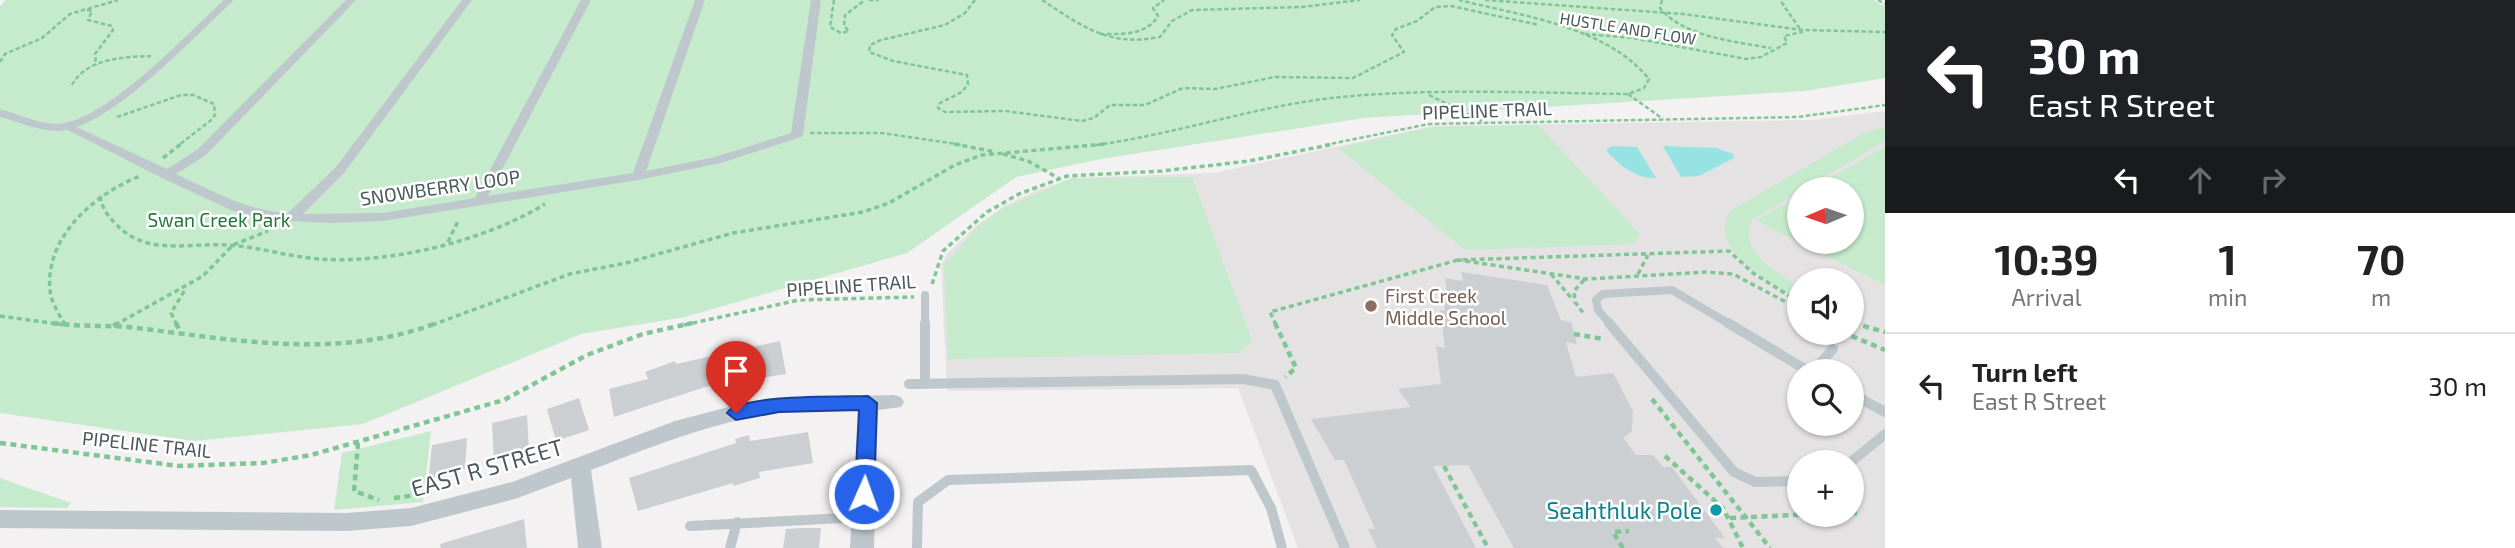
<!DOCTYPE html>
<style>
body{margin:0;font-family:"Exo 2",sans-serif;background:#f6f6f6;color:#222;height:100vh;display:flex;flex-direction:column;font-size:26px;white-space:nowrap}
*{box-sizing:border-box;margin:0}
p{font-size:23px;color:#767676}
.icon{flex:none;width:38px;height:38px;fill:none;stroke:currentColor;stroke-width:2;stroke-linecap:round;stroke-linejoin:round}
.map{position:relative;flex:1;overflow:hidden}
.drawer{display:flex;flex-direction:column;background:#fff;width:630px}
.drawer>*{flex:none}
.hud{background:#202124;color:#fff;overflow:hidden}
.needle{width:46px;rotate:268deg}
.controls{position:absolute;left:1787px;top:177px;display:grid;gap:14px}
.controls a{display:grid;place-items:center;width:77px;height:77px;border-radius:50%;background:#fff;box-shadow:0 2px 5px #0004;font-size:35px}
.pin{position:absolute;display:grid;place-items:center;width:60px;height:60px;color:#fff;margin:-72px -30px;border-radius:50% 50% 50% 0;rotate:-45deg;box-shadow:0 0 7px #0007}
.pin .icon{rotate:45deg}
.me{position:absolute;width:77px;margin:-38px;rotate:2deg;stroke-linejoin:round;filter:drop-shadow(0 0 5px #0008)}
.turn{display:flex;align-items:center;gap:24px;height:147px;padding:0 28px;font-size:32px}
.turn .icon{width:91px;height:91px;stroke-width:2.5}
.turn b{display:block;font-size:49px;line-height:60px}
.lanes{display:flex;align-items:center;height:66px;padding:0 28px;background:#0003;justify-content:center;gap:35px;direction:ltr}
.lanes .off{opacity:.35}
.eta{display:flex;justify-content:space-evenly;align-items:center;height:119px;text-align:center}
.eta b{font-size:42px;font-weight:700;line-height:49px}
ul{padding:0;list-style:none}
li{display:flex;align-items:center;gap:21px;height:105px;padding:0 28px;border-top:2px solid #e0e0e0}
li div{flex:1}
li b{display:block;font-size:26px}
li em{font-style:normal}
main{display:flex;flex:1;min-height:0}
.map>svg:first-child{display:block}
</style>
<main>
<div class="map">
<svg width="1885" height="548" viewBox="0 0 1885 548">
<rect width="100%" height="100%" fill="#f3f1f2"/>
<path fill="#e4e2e3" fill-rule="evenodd" d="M1885 111V548H1298L1238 388 947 391 941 265 947 254 977 225 1004 206 1033 192 1072 178 1214 173 1432 126 1813 120ZM1799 189H1852V242H1799ZM1799 280H1852V332H1799ZM1799 371H1852V424H1799ZM1799 462H1852V514H1799Z"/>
<path fill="#c5ebcc" d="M6 0H1874L1885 7V78L1805 91 1364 118 1101 159 1016 177 907 253 685 317 581 334 363 424 194 441 0 413V6Z
M1538 125 1640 234 1633 244 1465 250 1338 148 1433 127Z
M1885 127V141L1804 189H1799V192L1752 220C1736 248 1778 275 1799 286V300C1773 286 1705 248 1730 211L1866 132Z
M1885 147V285L1770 228 1757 220 1799 196V242H1852V189H1811Z
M1192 177 1252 341 1239 353 948 359 944 265 978 226 1004 208 1072 178Z
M431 431 423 502 334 510 342 453Z
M0 478 71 503 67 508 0 507Z"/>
<path fill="#97e3e3" d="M1612 146 1637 147 1656 178C1636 179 1619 165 1606 150Z
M1663 146 1716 148 1733 154 1734 158 1699 176 1681 177Z"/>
<path fill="#cbcfd2" d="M1461 272 1547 285 1561 320 1571 322 1577 344 1566 342 1576 377 1613 373 1633 411 1632 431 1623 438 1636 455H1653L1663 467H1672L1725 538H1715L1723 548H1514L1468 465 1433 466 1476 548H1377L1368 529H1375L1344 460H1335L1311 419 1411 407 1398 389 1441 384 1436 346 1445 348 1440 310 1445 311 1442 291 1447 292 1445 278 1463 281Z
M780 341 786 374 705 387 614 417 609 389 648 379 645 372 675 361 676 364Z
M579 398 589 430 556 441 547 409Z
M527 415 529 451 494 460 492 423Z
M808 432 813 463 759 472 760 478 733 486V483L638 511 629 478 736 443 735 439 749 435 750 441Z
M467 438 465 469 446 473 445 480 428 483 432 445Z
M524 519 527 548H441L440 544Z
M804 528H821L819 548H783L786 529Z"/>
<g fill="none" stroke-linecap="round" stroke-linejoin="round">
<path stroke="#80c695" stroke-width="2.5" stroke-dasharray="4.5 2.5" stroke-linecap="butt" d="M834 0 830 27 841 33 849 31 844 26 845 15 865 0
M869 0H879
M975 0 965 13 945 25 881 40 870 45 869 52 893 61 967 75 968 84 962 92 940 103 938 108 945 112 1005 111 1082 121 1094 118 1110 105H1145L1183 88 1215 89 1275 77 1353 78 1404 52 1392 35 1396 29 1417 21 1435 7 1451 6 1539 25
M1042 0C1083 27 1109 47 1160 37L1172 21 1192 10 1302 7 1360 0
M1485 0 1683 14 1802 30 1885 32
M1662 0 1660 8C1683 37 1737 42 1771 48
M1878 0 1885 4
M87 10 92 11 88 20 112 26 113 30 95 54 96 65
M1100 34C1121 34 1146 36 1158 16L1153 8 1164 0
M1585 34 1633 38 1746 59 1761 57 1787 43 1784 36 1802 32 1780 0
M0 62 5 54 42 38 70 14 118 0
M72 85C87 58 123 57 151 56
M1628 94 1663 119
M1429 95 1482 121
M117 117 181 95H193L214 104 215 115 211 120 179 145
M810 133H882L963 145
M1096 145C1178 134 1258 105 1341 97 1436 88 1533 93 1628 94L1644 88 1649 79C1606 26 1522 16 1459 0
M1325 145 1429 124 1798 117 1885 105"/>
<path stroke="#80c695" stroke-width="3.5" stroke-dasharray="5 3.5" stroke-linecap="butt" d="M954 144 996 152
M1003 154 1028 161 1060 179
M163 158 181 144
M100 196C102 208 107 215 115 223 144 256 187 243 225 245 257 246 288 257 320 259 390 264 485 241 545 204
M448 242 459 219
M1551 274 1573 300
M1638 274 1648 255
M1584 280 1574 291 1575 302 1584 314
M932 284 943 251 987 212 1019 194 1067 176 1162 171 1249 161 1334 144
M1799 302 1753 273 1729 251 1458 260 1586 279 1705 272 1733 274 1799 309
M0 316 65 325
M1852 323 1860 325
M65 325C59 314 51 302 50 290 45 236 95 194 140 176
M115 325 203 276 233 245 268 231
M177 325 171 313 186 288
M432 325 570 274 626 263 733 233 863 212 889 203 955 165 982 155 1106 144
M684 325 799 300 914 297
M1276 325 1270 312 1458 260"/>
<path stroke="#80c695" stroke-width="4.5" stroke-dasharray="6 4.5" stroke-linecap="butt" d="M53 323C78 327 103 325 128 327 233 339 334 361 437 323
M176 323 180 332
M1275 323 1296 368 1285 377
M1853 323 1885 332
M113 326 118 323
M1842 332 1885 350
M1574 334 1603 339
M1652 399 1770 548
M0 443 179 466 263 463 311 455 504 400 587 355 643 334 692 323
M358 443 354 491 379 500
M1665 456 1723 508 1743 548
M1444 466 1488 548
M394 498 417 495
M1852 513H1857
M1730 518 1815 514
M1623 548 1613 532 1629 531"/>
<path stroke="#bec8cc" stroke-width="7" d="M0 113C19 118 43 130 63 127 113 119 191 35 229 0"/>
<path stroke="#bec8cc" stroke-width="8" d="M925 295V325
M1611 325 1598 310 1596 300 1603 294 1672 290 1731 325"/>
<path stroke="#bec8cc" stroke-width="10" d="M925 323V384
M1609 323 1734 472 1755 482 1799 481
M1728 323 1808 371
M1813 371 1833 349
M909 384 1243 379 1275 385 1345 548
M1852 394 1885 412
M1851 462 1885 434
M690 526 863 517
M730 548 737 522
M917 548 918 502 948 480 1251 470 1271 508 1282 548"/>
<path fill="#bec8cc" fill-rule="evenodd" d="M346 0H356L206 155 176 174C213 191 247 211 288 213L336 167 462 0H472L344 173 303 214 383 213 475 198 581 0H591L488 196 633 173 695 0H705L646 171 715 157 791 133 811 0H821L803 135 801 137 721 163 638 180 383 221 329 223 266 220 233 211 162 178 60 126 66 123 70 124 167 169 198 149Z"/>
<path fill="#bec8cc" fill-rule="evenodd" d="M894 395 901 397 904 402 901 407 878 410 874 548H850L858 410C831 411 803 409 777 413 712 422 652 447 591 470L602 548H578L571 478 515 499 411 526 346 531 0 528V510L346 513 411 508 512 482 675 421 736 405 779 398Z"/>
</g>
<path fill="#2563eb" stroke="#184099" stroke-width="2" d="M868 396 877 403 874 494 872 500H857L855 494 859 410 779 412 736 420 727 413C737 394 845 397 868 396Z"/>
<circle fill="#8d6e63" stroke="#fff" stroke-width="2.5" cx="1371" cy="306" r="7"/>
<circle fill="#0f9aa8" stroke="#fff" stroke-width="2.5" cx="1716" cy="510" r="7"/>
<g text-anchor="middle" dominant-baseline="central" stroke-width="5" stroke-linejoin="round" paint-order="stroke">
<g font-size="16" fill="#4b585c" stroke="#fff">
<text transform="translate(1628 28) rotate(9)">HUSTLE AND FLOW</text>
</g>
<g font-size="19" fill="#4b585c" stroke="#fff">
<text transform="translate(1487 110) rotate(-2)">PIPELINE TRAIL</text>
<text transform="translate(440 187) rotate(-8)">SNOWBERRY LOOP</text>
<text transform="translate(851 285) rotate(-4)">PIPELINE TRAIL</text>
<text transform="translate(147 444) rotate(6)">PIPELINE TRAIL</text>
</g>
<g font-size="19" fill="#22773a" stroke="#fff">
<text x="219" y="219">Swan Creek Park</text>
</g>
<g font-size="19" fill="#785e54" stroke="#fff" text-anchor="start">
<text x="1385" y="295">First Creek<tspan x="1385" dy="22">Middle School</tspan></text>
</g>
<g font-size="23" fill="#4b585c" stroke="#fff">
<text transform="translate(487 467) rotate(-16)">EAST R STREET</text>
</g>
<g font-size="23" fill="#0d838f" stroke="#fff" text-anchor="end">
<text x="1702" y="510">Seahthluk Pole</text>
</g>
</g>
</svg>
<div class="controls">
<a><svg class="needle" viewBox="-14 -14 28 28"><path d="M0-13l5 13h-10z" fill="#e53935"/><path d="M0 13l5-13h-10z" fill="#767676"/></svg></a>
<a><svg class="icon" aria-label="sound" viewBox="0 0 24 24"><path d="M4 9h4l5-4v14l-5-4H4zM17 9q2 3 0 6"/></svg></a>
<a><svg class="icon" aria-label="search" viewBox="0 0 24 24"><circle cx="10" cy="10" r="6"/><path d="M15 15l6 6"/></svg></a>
<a>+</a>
</div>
<div class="pin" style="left:736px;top:413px;background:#d93025"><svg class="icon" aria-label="arrive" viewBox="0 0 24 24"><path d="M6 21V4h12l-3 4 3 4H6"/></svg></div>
<svg class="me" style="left:864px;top:494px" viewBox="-20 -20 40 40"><circle r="17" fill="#2563eb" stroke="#fff" stroke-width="3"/><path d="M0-11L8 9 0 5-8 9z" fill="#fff"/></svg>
</div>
<section class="drawer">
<div class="hud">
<div class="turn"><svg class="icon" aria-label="left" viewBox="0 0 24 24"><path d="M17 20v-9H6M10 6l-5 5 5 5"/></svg><div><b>30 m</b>East R Street</div></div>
<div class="lanes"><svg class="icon" aria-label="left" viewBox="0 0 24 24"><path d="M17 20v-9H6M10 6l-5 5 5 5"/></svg><svg class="icon off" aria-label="ahead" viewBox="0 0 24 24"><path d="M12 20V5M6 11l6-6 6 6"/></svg><svg class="icon off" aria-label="right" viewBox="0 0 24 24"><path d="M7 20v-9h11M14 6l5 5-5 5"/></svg></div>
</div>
<div class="eta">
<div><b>10:39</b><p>Arrival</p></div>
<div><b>1</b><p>min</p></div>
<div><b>70</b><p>m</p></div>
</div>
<ul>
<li><svg class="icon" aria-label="left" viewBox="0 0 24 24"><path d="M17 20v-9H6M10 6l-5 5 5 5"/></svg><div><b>Turn left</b><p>East R Street</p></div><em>30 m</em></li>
</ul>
</section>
</main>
